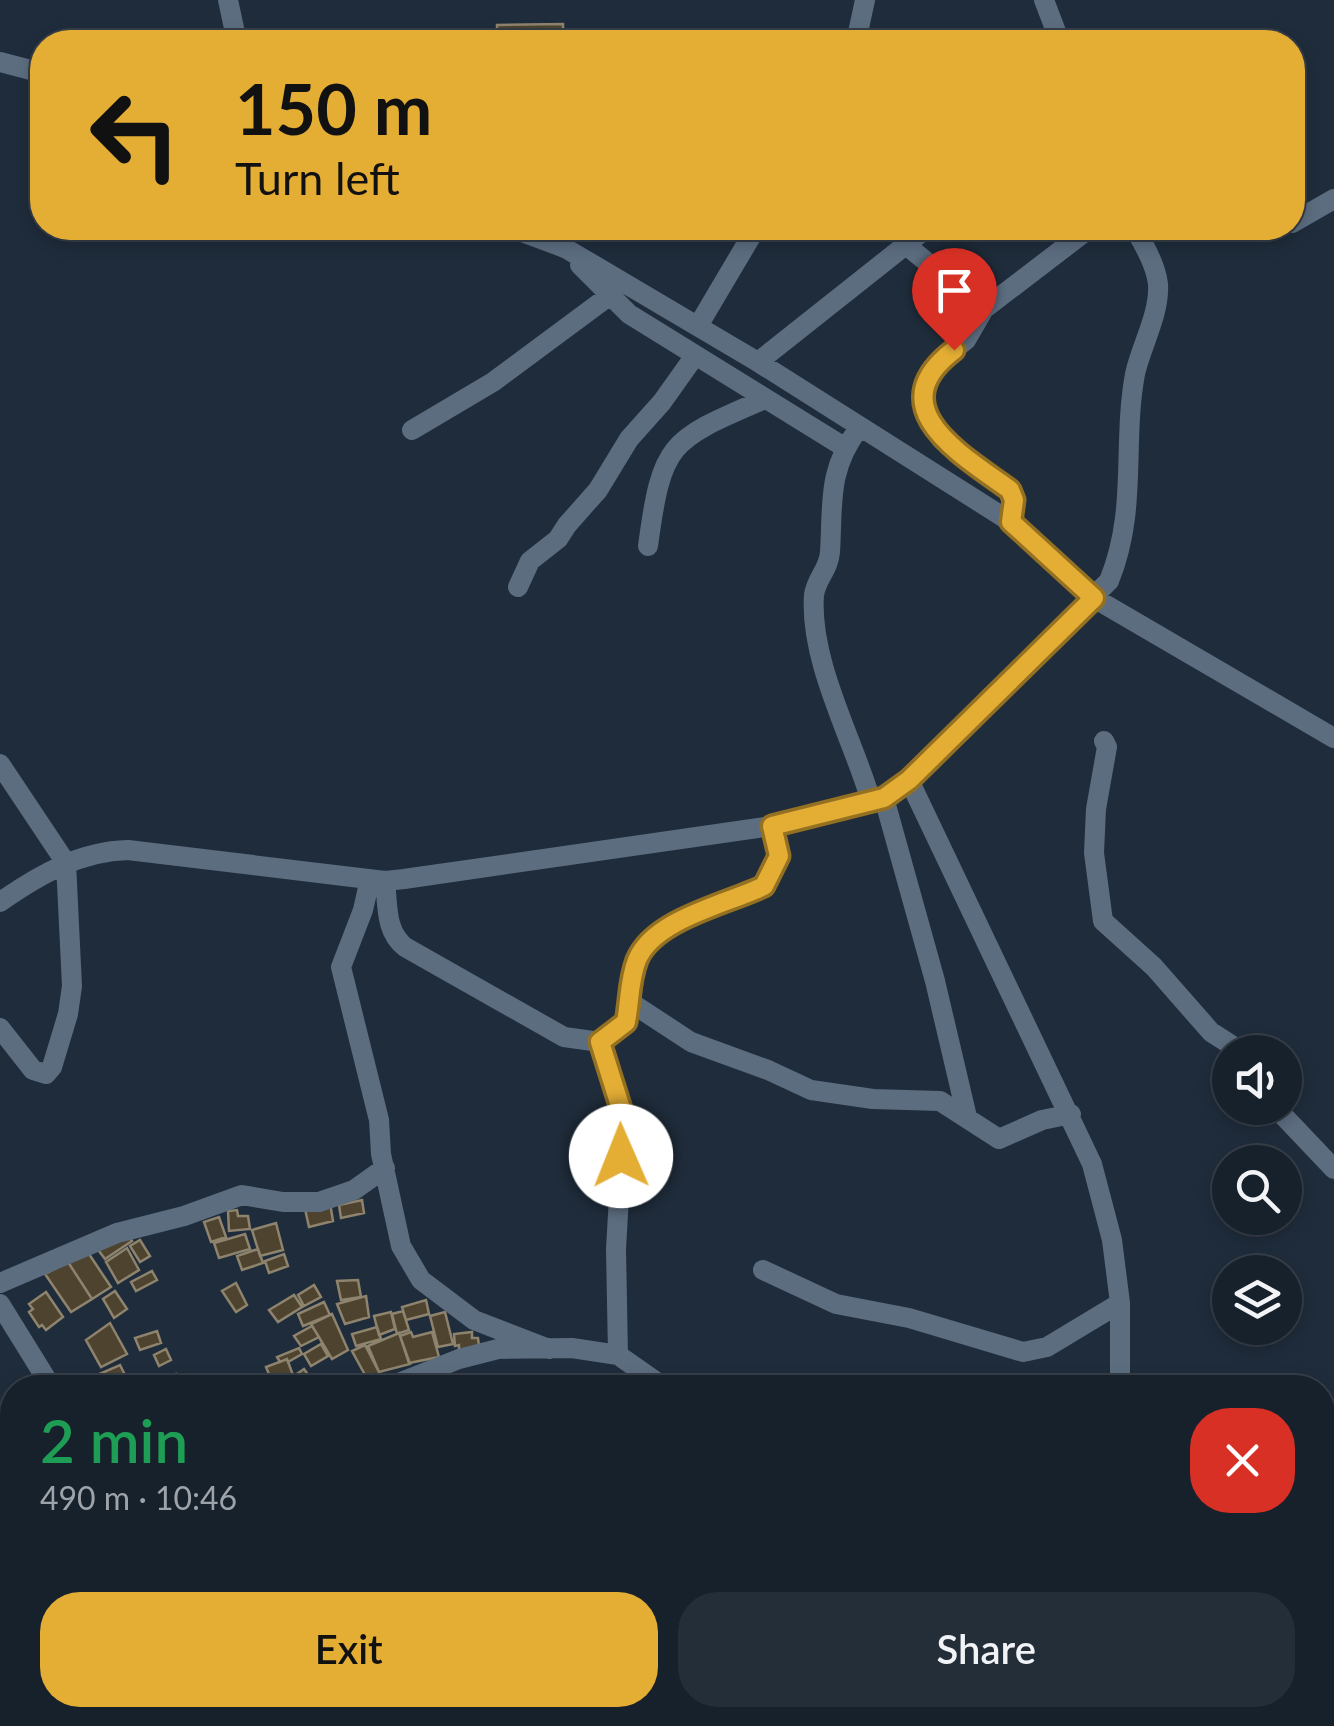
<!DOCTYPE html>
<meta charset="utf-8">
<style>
body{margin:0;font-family:Lato,sans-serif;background:#242e38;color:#f1f3f6;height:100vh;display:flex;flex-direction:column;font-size:38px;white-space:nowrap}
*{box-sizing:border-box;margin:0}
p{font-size:32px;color:#9ea3a9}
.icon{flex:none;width:55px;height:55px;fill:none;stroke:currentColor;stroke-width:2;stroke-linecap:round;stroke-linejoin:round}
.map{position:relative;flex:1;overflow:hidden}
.side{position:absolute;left:0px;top:1375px;width:1335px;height:352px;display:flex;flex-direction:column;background:#17212c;border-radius:40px 40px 0 0;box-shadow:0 5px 15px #0003,0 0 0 2px #363e48}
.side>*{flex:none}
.top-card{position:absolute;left:30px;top:30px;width:1275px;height:210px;border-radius:40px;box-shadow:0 5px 15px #0003,0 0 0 2px #363e48;background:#e4ae35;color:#111;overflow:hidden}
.fabs{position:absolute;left:1212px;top:1035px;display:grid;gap:20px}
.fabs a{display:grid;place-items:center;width:90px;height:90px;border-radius:50%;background:#17212c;box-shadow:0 5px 15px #0003,0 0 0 2px #363e48;font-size:50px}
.pin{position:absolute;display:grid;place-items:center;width:85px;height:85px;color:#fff;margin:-102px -42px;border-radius:50% 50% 50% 0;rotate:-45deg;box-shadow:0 0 10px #0007}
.pin .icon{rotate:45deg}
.me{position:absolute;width:110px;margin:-55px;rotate:359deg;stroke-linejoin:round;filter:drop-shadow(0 0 8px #0008)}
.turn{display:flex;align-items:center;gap:35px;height:210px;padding:0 40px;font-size:45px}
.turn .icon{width:130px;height:130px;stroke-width:2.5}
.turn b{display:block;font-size:70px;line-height:85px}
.round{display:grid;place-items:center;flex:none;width:105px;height:105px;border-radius:40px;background:#242e38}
.summary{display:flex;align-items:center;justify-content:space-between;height:170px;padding:0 40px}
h1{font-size:60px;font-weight:600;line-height:75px;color:#1e9e55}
.action{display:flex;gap:20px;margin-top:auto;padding:20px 40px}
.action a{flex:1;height:115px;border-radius:40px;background:#e4ae35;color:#111;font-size:40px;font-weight:600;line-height:115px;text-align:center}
.action a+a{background:#242e38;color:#f1f3f6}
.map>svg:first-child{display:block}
</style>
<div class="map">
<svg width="1334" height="1726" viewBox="0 0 1334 1726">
<rect width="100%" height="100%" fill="#1f2c3b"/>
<path fill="#4d432f" stroke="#8e836d" stroke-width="2.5" d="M563 24V42H497V25Z
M362 1200 364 1213 341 1218 339 1205Z
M330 1203 333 1221 309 1227 305 1209Z
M237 1210 238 1216H248L250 1229 229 1231 228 1211Z
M219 1217 226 1237 211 1242 204 1222Z
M276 1223 283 1250 260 1256 252 1230Z
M127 1234 132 1241 105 1259 96 1247Z
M245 1234 250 1249 219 1258 214 1243Z
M140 1240 150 1256 140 1262 130 1246Z
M127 1248 139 1270 118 1283 106 1262Z
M258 1249 263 1263 242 1270 237 1256Z
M87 1251 111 1287 92 1299 68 1262Z
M284 1254 288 1266 269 1273 265 1261Z
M68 1262 92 1299 71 1312 45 1274Z
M152 1271 157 1280 136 1291 131 1282Z
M358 1280 361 1297 341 1300 337 1281Z
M236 1283 247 1305 236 1312 222 1291Z
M314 1285 321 1297 304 1306 298 1295Z
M115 1291 127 1309 114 1318 103 1299Z
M46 1292 63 1317 46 1330 42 1325 39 1327 29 1312 33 1309 29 1304Z
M294 1295 302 1307 278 1322 269 1310Z
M366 1296 369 1317 345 1324 337 1304Z
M426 1300 429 1314 406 1320 402 1307Z
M324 1302 330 1315 303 1326 298 1314Z
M403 1311 409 1330 397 1334 392 1314Z
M391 1312 395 1329 379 1335 374 1316Z
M445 1312 453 1344 438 1347 430 1316Z
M332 1314 348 1350 332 1359 311 1324Z
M110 1323 127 1354 101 1367 86 1340Z
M312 1326 319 1337 301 1346 294 1336Z
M377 1327 381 1339 356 1346 352 1334Z
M157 1331 161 1343 140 1350 135 1338Z
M411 1332 413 1337 432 1332 439 1357 409 1363 400 1336Z
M472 1332V1338H478L479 1346 459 1351V1345L455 1346 454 1334Z
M399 1333 410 1364 379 1372 368 1346Z
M321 1344 328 1356 311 1366 304 1354Z
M365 1345 381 1376 369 1382 352 1351Z
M299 1348 302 1354 288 1362 287 1359 280 1362 277 1357Z
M166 1349 171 1360 159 1366 154 1355Z
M287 1359 293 1375 273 1384 266 1367Z
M120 1365 127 1379 109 1388H92L88 1379Z
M304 1369 311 1379 298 1388 291 1378Z
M176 1374 183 1388H158L156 1383Z"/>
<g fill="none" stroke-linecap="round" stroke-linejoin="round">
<path stroke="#5c6d80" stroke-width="20" d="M228 0 237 42
M1044 0 1060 42
M856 42 865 0
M0 62 42 73
M1292 223 1334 199
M511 228 565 248 758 362 1011 522 1094 598 1334 738
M906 245 984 309
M580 265 629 314 844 447
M698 326 756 228
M758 362 927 228
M859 428C827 470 833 504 830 552 829 569 816 579 814 595 809 661 853 739 871 801
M412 430 493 382 609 296
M1011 522 1014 500 1009 490 942 440 926 414 924 393 927 377 936 364 966 340 984 309 1090 228
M648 546C662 441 670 440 765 399
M518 587 530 561 558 539 567 525 598 490 629 439 662 402 694 357
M1104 741 1107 747 1096 809 1094 853 1103 921 1154 967 1211 1032 1242 1052
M0 764 66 863 72 986 68 1014 52 1067 46 1074 33 1070 0 1028
M909 780 1092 1164 1112 1240 1120 1303V1388
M884 798 935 981 967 1117
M370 879 363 910 341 967 379 1120 381 1154 401 1246 421 1280 474 1320 549 1349
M385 881C388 906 385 931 405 947L564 1037 600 1042 622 1112 623 1126 616 1249 618 1355
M0 902C39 875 80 851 128 850L385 881 404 879 772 826 884 798 909 780 1109 581C1138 510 1122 445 1135 374 1141 346 1160 314 1158 284 1156 265 1144 244 1134 228
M630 1002 691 1042 768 1070 811 1090 873 1099 940 1101 999 1139 1042 1120 1071 1114
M600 1042 626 1022C630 1001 629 980 637 960 654 919 727 903 764 886L779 856 772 826
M1276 1108 1334 1169
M763 1270 836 1304 909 1318 1023 1352 1047 1347 1120 1303
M0 1283 117 1233 184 1216 242 1195 283 1202H319L354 1190 385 1168
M0 1304 52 1388
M386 1388 459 1359 498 1349 572 1348 618 1355 665 1388
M1322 1488 1334 1473
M1322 1535 1334 1544
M0 1585 12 1601
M1322 1713 1334 1698
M481 1715 500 1726
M1272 1715 1281 1726
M30 1726 59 1715
M407 1726 409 1715"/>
</g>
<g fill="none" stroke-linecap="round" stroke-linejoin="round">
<defs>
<path id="route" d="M621 1156 622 1112 600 1042 626 1022C630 1001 629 980 637 960 654 919 727 904 764 886L779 856 772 826 884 798 909 780 1094 598 1011 522 1014 500 1010 490C962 455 878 408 954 350"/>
</defs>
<use href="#route" stroke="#947122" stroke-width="25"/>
<use href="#route" stroke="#e4ae35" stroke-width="18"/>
</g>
</svg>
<div class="fabs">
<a><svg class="icon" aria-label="sound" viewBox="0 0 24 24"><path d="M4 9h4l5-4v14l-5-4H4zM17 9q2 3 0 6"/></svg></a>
<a><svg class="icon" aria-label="search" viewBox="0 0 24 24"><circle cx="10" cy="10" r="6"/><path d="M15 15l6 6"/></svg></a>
<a><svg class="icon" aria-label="layers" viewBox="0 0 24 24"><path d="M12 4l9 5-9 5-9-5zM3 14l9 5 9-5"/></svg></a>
</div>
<div class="pin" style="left:954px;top:350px;background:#d93025"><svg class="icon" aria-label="arrive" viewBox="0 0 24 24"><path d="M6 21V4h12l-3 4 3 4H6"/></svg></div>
<svg class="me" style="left:621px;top:1156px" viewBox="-20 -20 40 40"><circle r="19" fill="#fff"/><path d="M0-13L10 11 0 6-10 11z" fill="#e4ae35"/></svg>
<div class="top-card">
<div class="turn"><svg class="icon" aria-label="left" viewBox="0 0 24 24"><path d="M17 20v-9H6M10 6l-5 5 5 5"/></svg><div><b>150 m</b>Turn left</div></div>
</div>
<section class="side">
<div class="summary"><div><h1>2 min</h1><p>490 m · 10:46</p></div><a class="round" style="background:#d93025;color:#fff"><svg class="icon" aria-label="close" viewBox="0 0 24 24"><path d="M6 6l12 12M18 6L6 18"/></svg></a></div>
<div class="action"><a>Exit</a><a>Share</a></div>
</section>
</div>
